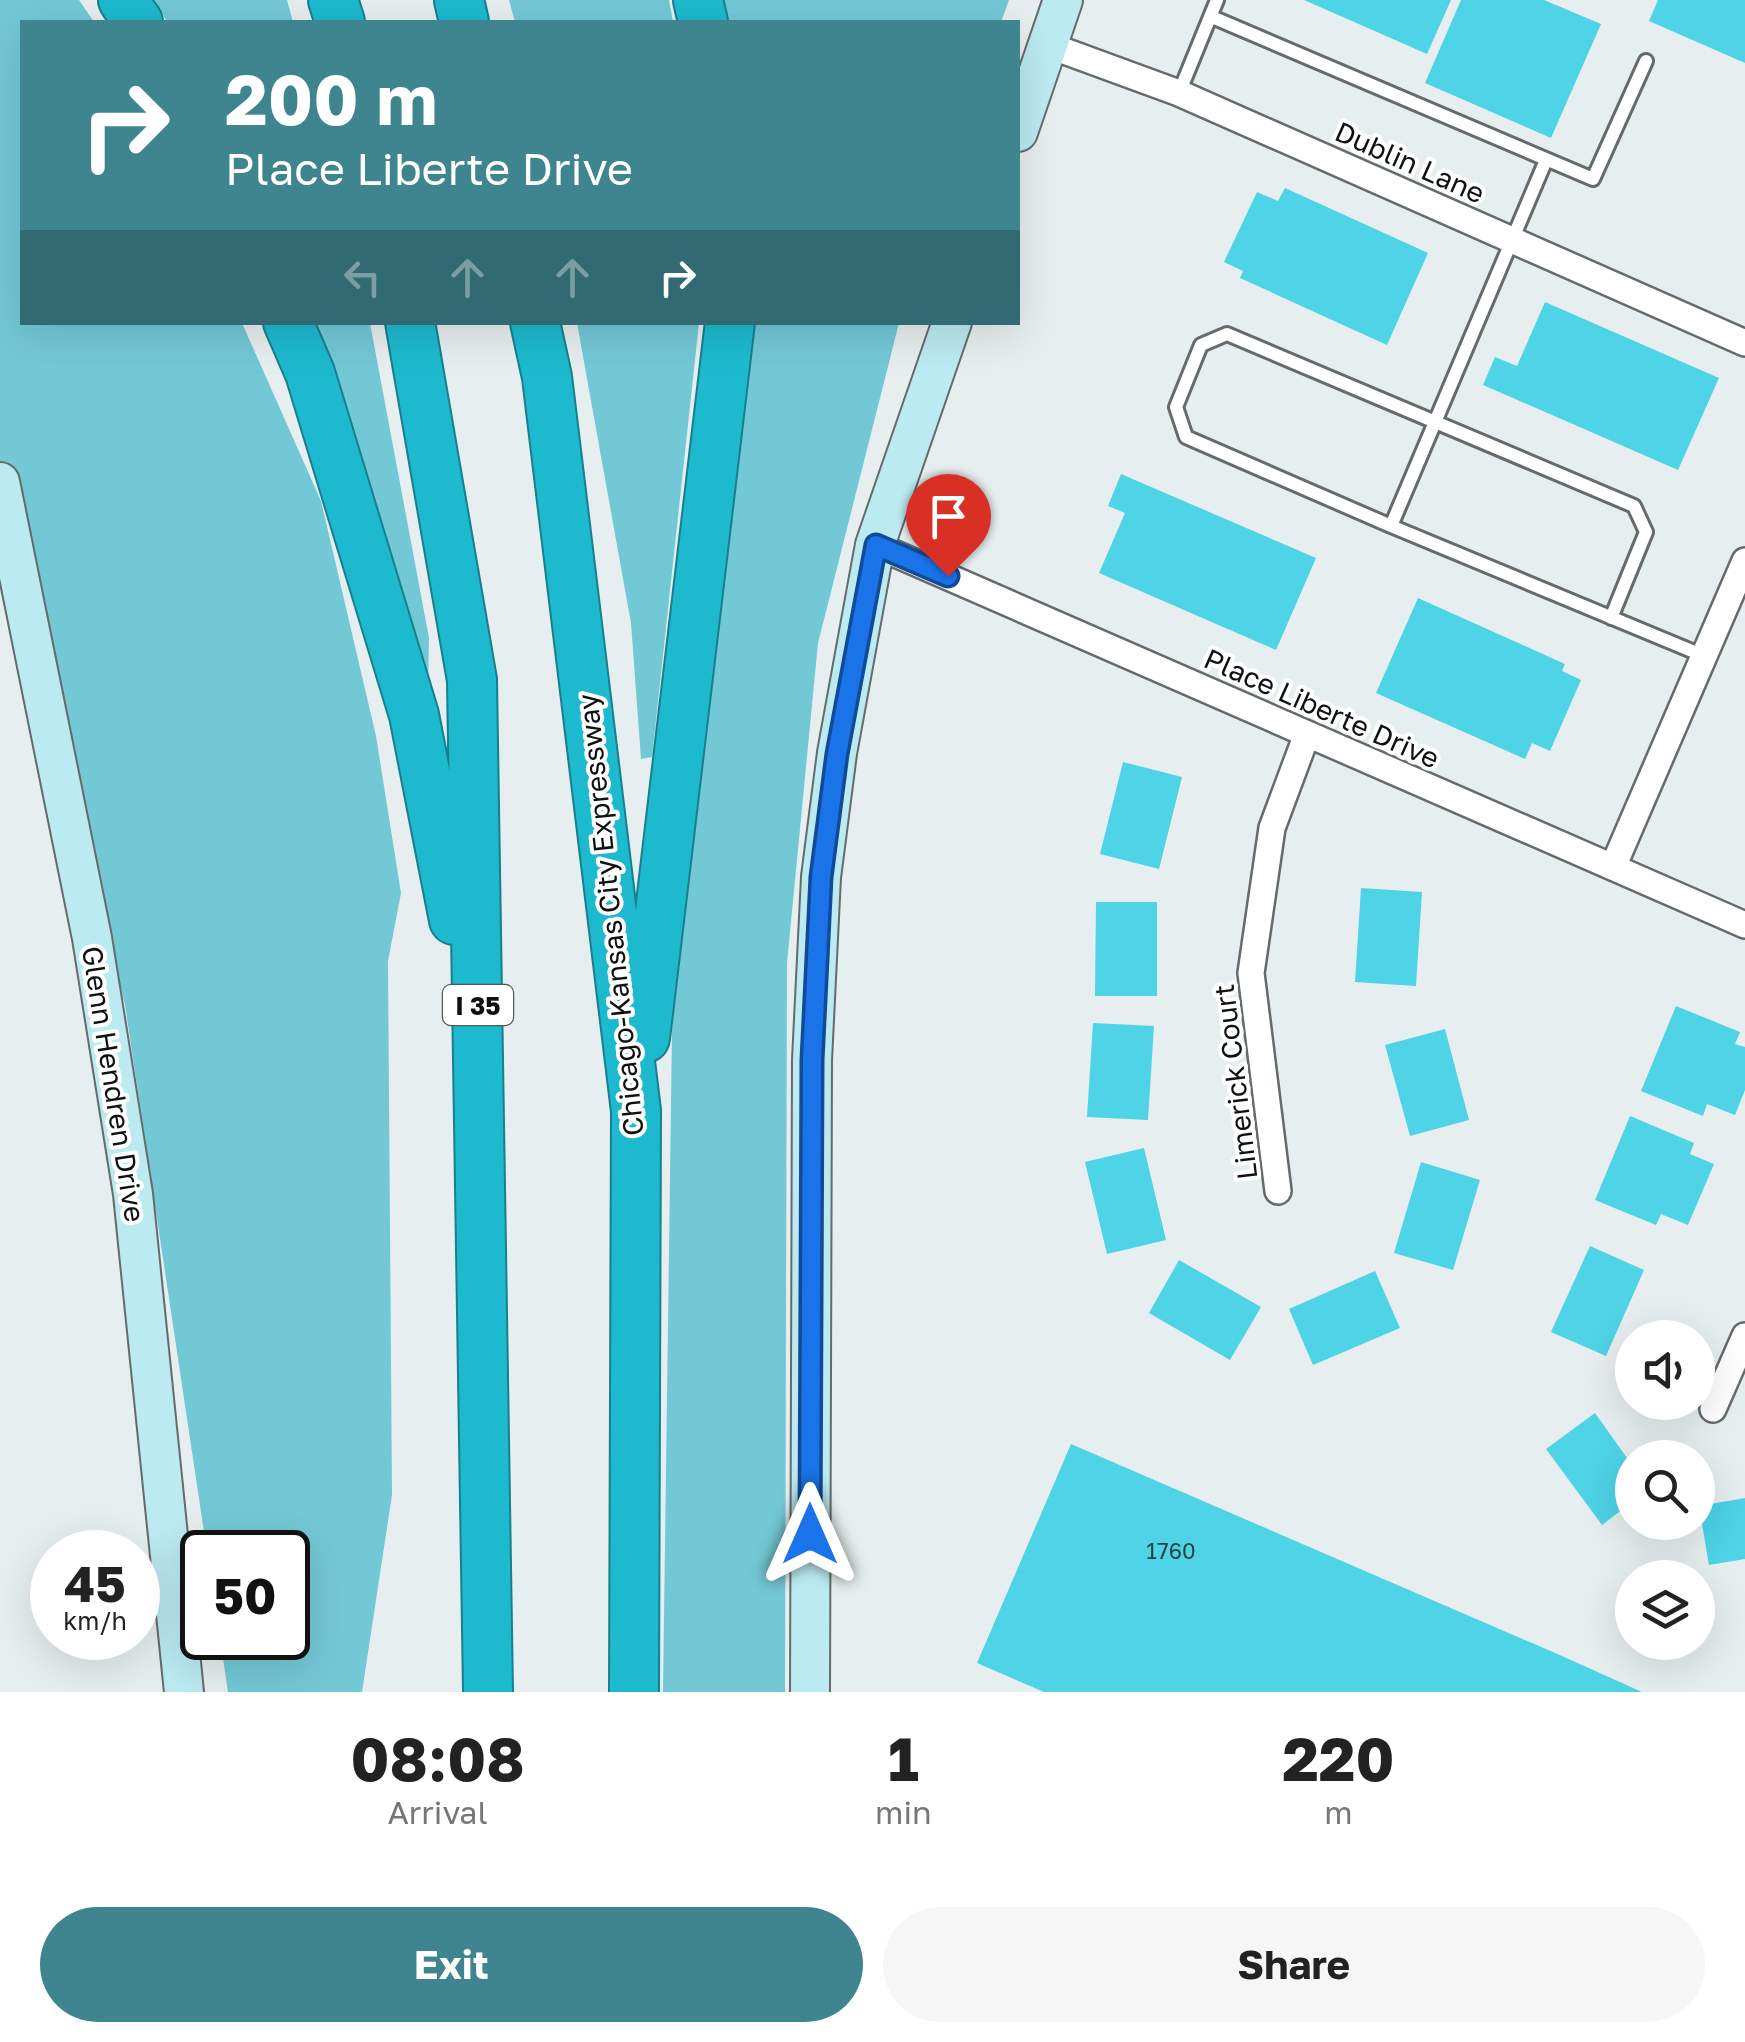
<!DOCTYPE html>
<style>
body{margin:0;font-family:"Golos Text",sans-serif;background:#f6f6f6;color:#222;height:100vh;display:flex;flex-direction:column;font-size:38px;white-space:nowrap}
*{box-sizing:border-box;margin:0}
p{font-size:32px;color:#767676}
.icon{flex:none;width:55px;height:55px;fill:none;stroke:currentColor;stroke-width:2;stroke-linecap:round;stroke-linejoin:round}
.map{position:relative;height:1692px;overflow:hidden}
.sheet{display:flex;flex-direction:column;background:#fff;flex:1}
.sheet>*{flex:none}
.guide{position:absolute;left:20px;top:20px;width:1000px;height:305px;border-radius:0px;box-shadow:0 10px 40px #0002;background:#3f8590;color:#fff;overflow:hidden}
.tools{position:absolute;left:1615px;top:1320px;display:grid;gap:20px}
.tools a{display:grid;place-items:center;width:100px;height:100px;border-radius:50%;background:#fff;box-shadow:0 10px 40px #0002;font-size:50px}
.speed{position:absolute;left:30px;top:1530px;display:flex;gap:20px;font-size:50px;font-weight:700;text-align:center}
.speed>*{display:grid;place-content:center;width:130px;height:130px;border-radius:50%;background:#fff;box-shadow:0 10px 40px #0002;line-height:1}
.speed small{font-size:25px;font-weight:400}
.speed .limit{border:5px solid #111;border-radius:15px;background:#fff;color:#111}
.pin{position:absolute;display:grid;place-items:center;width:85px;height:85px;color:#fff;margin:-102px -42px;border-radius:50% 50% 50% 0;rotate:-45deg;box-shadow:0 0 10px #0007}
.pin .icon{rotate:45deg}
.me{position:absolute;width:110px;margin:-55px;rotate:0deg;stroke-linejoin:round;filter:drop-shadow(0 0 8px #0008)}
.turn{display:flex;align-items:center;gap:35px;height:210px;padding:0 40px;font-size:45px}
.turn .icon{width:130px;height:130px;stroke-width:2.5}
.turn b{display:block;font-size:70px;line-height:85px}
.lanes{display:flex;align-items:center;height:95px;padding:0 40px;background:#0003;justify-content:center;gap:50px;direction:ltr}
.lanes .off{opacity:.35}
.eta{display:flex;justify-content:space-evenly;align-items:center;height:170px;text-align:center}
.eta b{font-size:60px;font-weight:700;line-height:70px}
.button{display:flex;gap:20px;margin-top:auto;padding:20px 40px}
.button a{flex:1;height:115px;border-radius:60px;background:#3f8590;color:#fff;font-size:40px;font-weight:700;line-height:115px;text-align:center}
.button a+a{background:#f6f6f6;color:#222}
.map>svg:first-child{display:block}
</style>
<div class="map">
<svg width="1745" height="1692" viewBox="0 0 1745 1692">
<rect width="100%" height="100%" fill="#e7eeef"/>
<path fill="#73c8d6" d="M0 0H79L94 22H22V322L242 323 321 501 376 736 401 893 388 961 392 1495 362 1692H228L220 1638H288V1552H207L125 1005 0 466Z
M155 0H287L293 22H167Z
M509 0H669L673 22H515Z
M721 0H1009L1001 22H726Z
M306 323H370L429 638 428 693Z
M577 323H699L652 757 641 759 631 623Z
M746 323H899L818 643 787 963 785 1692H663L672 1030Z"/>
<path fill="#4ed3e7" d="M1304 0H1451L1427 54Z
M1461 0H1544L1601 24 1551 138 1425 83Z
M1658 0H1745V63L1649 21Z
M1285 188 1428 253 1387 345 1240 278 1243 271 1224 262 1257 192 1278 201Z
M1545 302 1719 378 1678 470 1483 385 1495 357 1517 366Z
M1121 474 1316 558 1276 650 1099 573 1125 513 1108 506Z
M1418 598 1565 664 1562 671 1581 680 1550 751 1532 743 1525 759 1376 693Z
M1123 762 1182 777 1159 869 1100 854Z
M1361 888 1422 892 1416 986 1355 982Z
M1096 902H1157V996H1095Z
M1676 1006 1740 1032 1735 1044 1745 1047V1090L1735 1115 1707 1104 1703 1116 1641 1091Z
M1093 1023 1154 1026 1148 1120 1087 1117Z
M1445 1029 1469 1120 1410 1136 1385 1045Z
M1630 1116 1694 1143 1690 1154 1714 1164 1688 1225 1661 1214 1656 1225 1595 1200Z
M1144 1148 1166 1240 1107 1254 1085 1162Z
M1421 1162 1480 1180 1453 1270 1394 1253Z
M1590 1246 1644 1270 1606 1356 1551 1332Z
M1179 1260 1261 1307 1230 1360 1149 1313Z
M1375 1271 1400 1328 1313 1365 1289 1309Z
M1595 1413 1632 1465V1502L1602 1525 1546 1449Z
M1071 1444 1562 1656 1642 1692H1044L977 1663Z
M1745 1498V1559L1709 1565 1699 1506Z"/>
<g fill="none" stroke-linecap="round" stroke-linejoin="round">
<defs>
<path id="lane" d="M1212 17 1593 179 1646 61
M1179 93 1217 0
M1546 160 1391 526 1704 656
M1391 526 1186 437 1176 407 1201 345 1227 334 1634 506 1646 532 1611 618"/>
<path id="street" d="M1048 45 1179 93 1745 343
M875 545 1745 925
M1613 867 1745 561
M1278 1191 1251 973 1272 828 1307 734
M1713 1409 1745 1336"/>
<path id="secondary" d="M1018 132 1063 0
M0 482 92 938 133 1194 184 1692
M810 1692 812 1060 821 877 837 753 875 545 952 322"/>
<path id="highway" d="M123 0 138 22
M333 0 340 22
M459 0 464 22
M698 0 703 22
M288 322 310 373 414 715 454 920
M410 322 472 680 488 1692
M535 322 547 377 636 1111 634 1692
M645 1038 730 322"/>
</defs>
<use href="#lane" stroke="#656a6b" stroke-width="18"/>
<use href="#street" stroke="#656a6b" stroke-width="30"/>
<use href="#secondary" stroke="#656a6b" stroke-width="42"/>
<use href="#highway" stroke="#187f8c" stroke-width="52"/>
<use href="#lane" stroke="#fff" stroke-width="12"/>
<use href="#street" stroke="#fff" stroke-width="25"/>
<use href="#secondary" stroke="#bbeaf1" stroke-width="38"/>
<use href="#highway" stroke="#1dbacf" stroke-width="48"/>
</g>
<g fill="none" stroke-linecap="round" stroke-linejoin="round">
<defs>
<path id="route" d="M810 1534 812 1060 821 877 837 754 876 545 948 576"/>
</defs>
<use href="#route" stroke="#114b97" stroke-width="25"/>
<use href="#route" stroke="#1a73e8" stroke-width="18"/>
</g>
<g text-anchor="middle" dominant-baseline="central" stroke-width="8" stroke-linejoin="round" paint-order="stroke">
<g font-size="22" fill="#1f4246">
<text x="1171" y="1550">1760</text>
</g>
<rect fill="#fff" stroke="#575858" stroke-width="2.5" x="443" y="985" width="70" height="40" rx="8"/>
<g font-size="25" font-weight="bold" fill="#0f1111">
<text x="478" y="1005">I 35</text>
</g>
<g font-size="28" fill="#0f1111" stroke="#fff">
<text transform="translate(1410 162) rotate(24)">Dublin Lane</text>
<text transform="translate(1322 708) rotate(24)">Place Liberte Drive</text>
<text transform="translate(610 915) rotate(-96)">Chicago-Kansas City Expressway</text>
<text transform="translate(1235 1082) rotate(-97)">Limerick Court</text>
<text transform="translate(114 1084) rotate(81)">Glenn Hendren Drive</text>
</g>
</g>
</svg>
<div class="tools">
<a><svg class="icon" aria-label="sound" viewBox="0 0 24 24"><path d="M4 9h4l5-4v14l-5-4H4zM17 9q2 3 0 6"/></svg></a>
<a><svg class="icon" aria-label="search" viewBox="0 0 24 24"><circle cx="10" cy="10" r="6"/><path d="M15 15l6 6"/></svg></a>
<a><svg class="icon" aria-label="layers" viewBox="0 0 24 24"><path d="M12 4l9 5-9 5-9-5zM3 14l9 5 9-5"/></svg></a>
</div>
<div class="speed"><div>45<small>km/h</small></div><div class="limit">50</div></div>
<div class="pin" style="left:948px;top:576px;background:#d93025"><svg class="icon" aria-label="arrive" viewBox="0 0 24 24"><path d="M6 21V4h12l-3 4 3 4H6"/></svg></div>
<svg class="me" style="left:810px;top:1534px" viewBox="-20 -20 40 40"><path d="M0-17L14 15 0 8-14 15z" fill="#1a73e8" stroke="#fff" stroke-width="4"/></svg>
<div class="guide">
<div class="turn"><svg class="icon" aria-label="right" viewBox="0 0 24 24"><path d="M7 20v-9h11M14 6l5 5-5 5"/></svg><div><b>200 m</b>Place Liberte Drive</div></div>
<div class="lanes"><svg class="icon off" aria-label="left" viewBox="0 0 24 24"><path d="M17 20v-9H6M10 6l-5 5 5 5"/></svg><svg class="icon off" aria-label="ahead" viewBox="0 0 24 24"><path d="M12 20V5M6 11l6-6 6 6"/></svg><svg class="icon off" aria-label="ahead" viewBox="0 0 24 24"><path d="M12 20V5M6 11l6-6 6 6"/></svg><svg class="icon" aria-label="right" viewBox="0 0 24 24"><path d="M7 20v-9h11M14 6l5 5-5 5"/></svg></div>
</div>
</div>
<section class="sheet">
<div class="eta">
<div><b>08:08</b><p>Arrival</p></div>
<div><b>1</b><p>min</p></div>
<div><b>220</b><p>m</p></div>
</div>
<div class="button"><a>Exit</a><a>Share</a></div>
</section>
